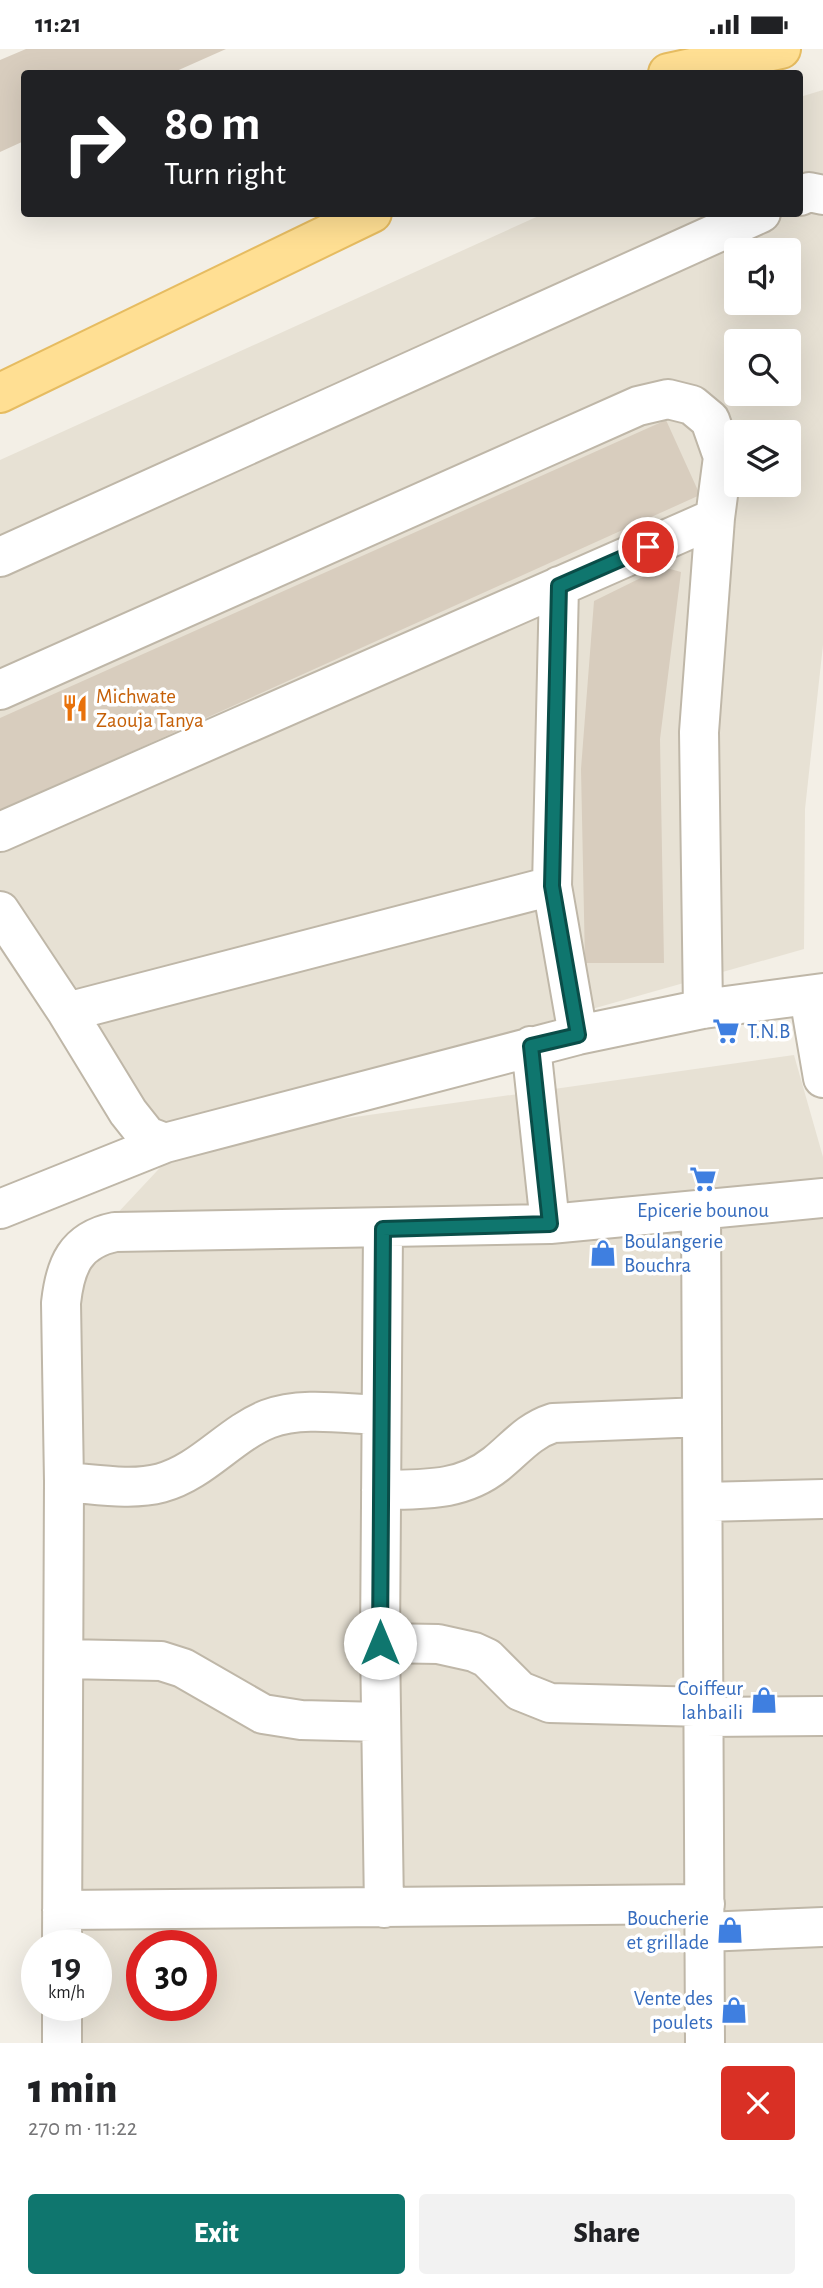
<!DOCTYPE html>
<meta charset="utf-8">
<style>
body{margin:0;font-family:"Alegreya Sans",sans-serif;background:#f2f2f2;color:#202124;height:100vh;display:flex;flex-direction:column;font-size:26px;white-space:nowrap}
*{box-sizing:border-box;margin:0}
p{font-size:23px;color:#757577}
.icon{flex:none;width:38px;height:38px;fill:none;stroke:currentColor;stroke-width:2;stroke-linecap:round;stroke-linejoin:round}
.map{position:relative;height:1994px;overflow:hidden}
.side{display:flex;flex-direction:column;background:#fff;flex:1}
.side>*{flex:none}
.top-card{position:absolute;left:21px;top:21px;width:782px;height:147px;border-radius:7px;box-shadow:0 7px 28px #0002;background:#202124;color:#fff;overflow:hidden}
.fabs{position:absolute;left:724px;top:189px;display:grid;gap:14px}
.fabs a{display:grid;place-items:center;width:77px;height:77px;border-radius:7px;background:#fff;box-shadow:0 7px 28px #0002;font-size:35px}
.speed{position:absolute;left:21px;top:1881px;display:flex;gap:14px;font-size:35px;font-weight:700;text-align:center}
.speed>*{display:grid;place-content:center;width:91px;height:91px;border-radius:50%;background:#fff;box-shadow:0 7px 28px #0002;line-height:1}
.speed small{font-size:18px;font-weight:400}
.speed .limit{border:10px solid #d22;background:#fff;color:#111}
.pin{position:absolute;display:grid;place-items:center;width:60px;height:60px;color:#fff;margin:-30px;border:4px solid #fff;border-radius:50%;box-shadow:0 2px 7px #0007}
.me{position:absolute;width:77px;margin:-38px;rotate:0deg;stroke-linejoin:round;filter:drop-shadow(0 0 5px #0008)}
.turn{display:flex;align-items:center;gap:24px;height:147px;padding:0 28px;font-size:32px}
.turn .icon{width:91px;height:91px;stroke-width:2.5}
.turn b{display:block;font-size:49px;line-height:60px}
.round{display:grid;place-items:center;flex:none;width:74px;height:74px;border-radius:7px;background:#f2f2f2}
.head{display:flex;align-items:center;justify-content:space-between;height:119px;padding:0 28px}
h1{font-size:42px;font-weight:800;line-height:52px}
.cta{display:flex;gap:14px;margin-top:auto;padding:14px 28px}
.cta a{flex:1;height:80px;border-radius:7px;background:#0f766e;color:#fff;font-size:28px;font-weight:800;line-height:80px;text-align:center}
.cta a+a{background:#f2f2f2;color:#202124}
.status{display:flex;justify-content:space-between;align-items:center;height:49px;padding:0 35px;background:#fff;direction:ltr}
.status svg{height:19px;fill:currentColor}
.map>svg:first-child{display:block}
</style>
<div class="status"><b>11:21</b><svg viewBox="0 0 49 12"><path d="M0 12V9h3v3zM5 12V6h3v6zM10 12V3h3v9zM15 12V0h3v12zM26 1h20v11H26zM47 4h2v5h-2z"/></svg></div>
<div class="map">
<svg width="823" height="1994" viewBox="0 0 823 1994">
<rect width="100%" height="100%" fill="#f3efe6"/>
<path fill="#e7e1d4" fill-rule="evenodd" d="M823 41V596L805 760 804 900 136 1089 0 886V411L543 165 800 164V48ZM737 201H789V254H737ZM737 292H789V345H737ZM737 383H789V436H737Z
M794 1006 823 1108V1994H67L68 1957 96 1956V1897H69L83 1201 185 1092ZM142 1897H201V1956H142Z"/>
<path fill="#d8cdbe" d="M26 0H226L172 24H24V92L0 103V11Z
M666 371 700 446 0 762V669Z
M663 518 681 523 660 690 664 914H585L581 720 594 552Z"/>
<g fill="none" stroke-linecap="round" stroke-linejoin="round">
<defs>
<path id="minor" d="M800 147 809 143 823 146
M0 508 761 164
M559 537 552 837 578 986
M0 641 638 357 668 350 692 356 710 371 723 408 715 469 699 683 703 960
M0 783 715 469
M0 862 67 963 128 1063 147 1087 165 1094 578 986 703 960 823 944
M809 947 823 1029
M67 963 552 837
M531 997 550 1175
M0 1160 165 1094
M701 1162 705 1994
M383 1180 380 1594 384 1859
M64 1433C95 1435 131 1442 161 1434 202 1423 230 1385 268 1370 302 1357 346 1365 381 1366
M381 1441C422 1440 461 1443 496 1415 515 1400 528 1382 553 1374L702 1368
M703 1453 823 1450
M380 1594 438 1595 474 1603 487 1609 520 1642 550 1654 704 1658
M64 1610 161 1612 183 1619 263 1665 301 1671 381 1673
M705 1668 823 1667
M62 1861 705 1855
M705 1883 823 1878
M62 1897 64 1433 61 1254C65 1217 75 1191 115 1183L550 1175 823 1149
M62 1994V1956"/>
<path id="major" d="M668 24 781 0
M0 344 372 164"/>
</defs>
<use href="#minor" stroke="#bfb7a8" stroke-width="42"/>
<use href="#major" stroke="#e6bc61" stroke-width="42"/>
<use href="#minor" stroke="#fff" stroke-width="38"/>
<use href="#major" stroke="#ffdf93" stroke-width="38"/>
</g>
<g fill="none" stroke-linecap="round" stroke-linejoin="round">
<defs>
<path id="route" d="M380 1594 383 1180 550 1175 531 997 578 986 552 837 559 537 648 498"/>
</defs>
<use href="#route" stroke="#0a4d48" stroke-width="18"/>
<use href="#route" stroke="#0f766e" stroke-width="12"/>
</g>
<defs>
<symbol id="restaurant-bare" viewBox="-9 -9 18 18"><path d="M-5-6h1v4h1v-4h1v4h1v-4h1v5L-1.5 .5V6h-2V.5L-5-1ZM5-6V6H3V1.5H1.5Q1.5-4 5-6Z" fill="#e8710a" stroke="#fff" stroke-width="2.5" paint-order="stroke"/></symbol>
<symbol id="supermarket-bare" viewBox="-9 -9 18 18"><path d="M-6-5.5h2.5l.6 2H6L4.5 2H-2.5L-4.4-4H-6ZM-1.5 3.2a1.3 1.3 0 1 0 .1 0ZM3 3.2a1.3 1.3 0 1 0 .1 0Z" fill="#3f7fe0" stroke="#fff" stroke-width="2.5" paint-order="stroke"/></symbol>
<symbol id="shop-bare" viewBox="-9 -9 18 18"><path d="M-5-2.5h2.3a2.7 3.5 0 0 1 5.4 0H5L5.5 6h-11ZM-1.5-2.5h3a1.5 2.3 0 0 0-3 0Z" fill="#3f7fe0" stroke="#fff" stroke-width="2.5" paint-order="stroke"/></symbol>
</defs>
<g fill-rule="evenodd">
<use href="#restaurant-bare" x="56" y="640" width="38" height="38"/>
<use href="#supermarket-bare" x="707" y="963" width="38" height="38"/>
<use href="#supermarket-bare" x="684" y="1111" width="38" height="38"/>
<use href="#shop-bare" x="584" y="1185" width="38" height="38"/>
<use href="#shop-bare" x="745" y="1632" width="38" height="38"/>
<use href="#shop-bare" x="711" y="1862" width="38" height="38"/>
<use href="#shop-bare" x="715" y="1942" width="38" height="38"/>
</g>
<g text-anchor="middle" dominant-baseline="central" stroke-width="7" stroke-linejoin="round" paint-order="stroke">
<g font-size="21" fill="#c56008" stroke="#fff" text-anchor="start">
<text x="96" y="647">Michwate<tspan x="96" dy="24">Zaouja Tanya</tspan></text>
</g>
<g font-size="21" fill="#366cbe" stroke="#fff" text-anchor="end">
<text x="747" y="982" text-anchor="start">T.N.B</text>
<text x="703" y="1161" text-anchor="middle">Epicerie bounou</text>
<text x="624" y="1192" text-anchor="start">Boulangerie<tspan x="624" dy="24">Bouchra</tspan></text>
<text x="743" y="1639">Coiffeur<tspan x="743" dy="24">lahbaili</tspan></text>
<text x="709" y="1869">Boucherie<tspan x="709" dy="24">et grillade</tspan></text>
<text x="713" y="1949">Vente des<tspan x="713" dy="24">poulets</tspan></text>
</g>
</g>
</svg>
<div class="fabs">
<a><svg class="icon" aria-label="sound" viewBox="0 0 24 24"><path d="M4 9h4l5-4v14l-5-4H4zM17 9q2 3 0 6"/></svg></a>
<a><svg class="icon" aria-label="search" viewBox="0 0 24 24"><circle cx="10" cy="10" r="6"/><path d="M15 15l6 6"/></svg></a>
<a><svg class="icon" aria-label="layers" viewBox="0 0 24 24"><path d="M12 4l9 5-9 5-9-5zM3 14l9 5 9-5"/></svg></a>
</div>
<div class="speed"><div>19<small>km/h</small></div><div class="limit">30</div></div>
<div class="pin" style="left:648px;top:498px;background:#d93025"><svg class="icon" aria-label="arrive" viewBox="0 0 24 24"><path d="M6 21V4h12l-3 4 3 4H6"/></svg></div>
<svg class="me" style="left:380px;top:1594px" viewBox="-20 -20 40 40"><circle r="19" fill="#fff"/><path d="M0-13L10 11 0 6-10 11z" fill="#0f766e"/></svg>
<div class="top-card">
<div class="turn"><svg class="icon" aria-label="right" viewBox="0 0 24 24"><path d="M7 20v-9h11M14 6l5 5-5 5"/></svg><div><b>80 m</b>Turn right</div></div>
</div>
</div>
<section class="side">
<div class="head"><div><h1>1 min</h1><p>270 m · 11:22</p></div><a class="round" style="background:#d93025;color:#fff"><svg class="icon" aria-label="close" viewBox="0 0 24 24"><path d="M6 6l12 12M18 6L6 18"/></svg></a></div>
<div class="cta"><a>Exit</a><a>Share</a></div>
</section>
